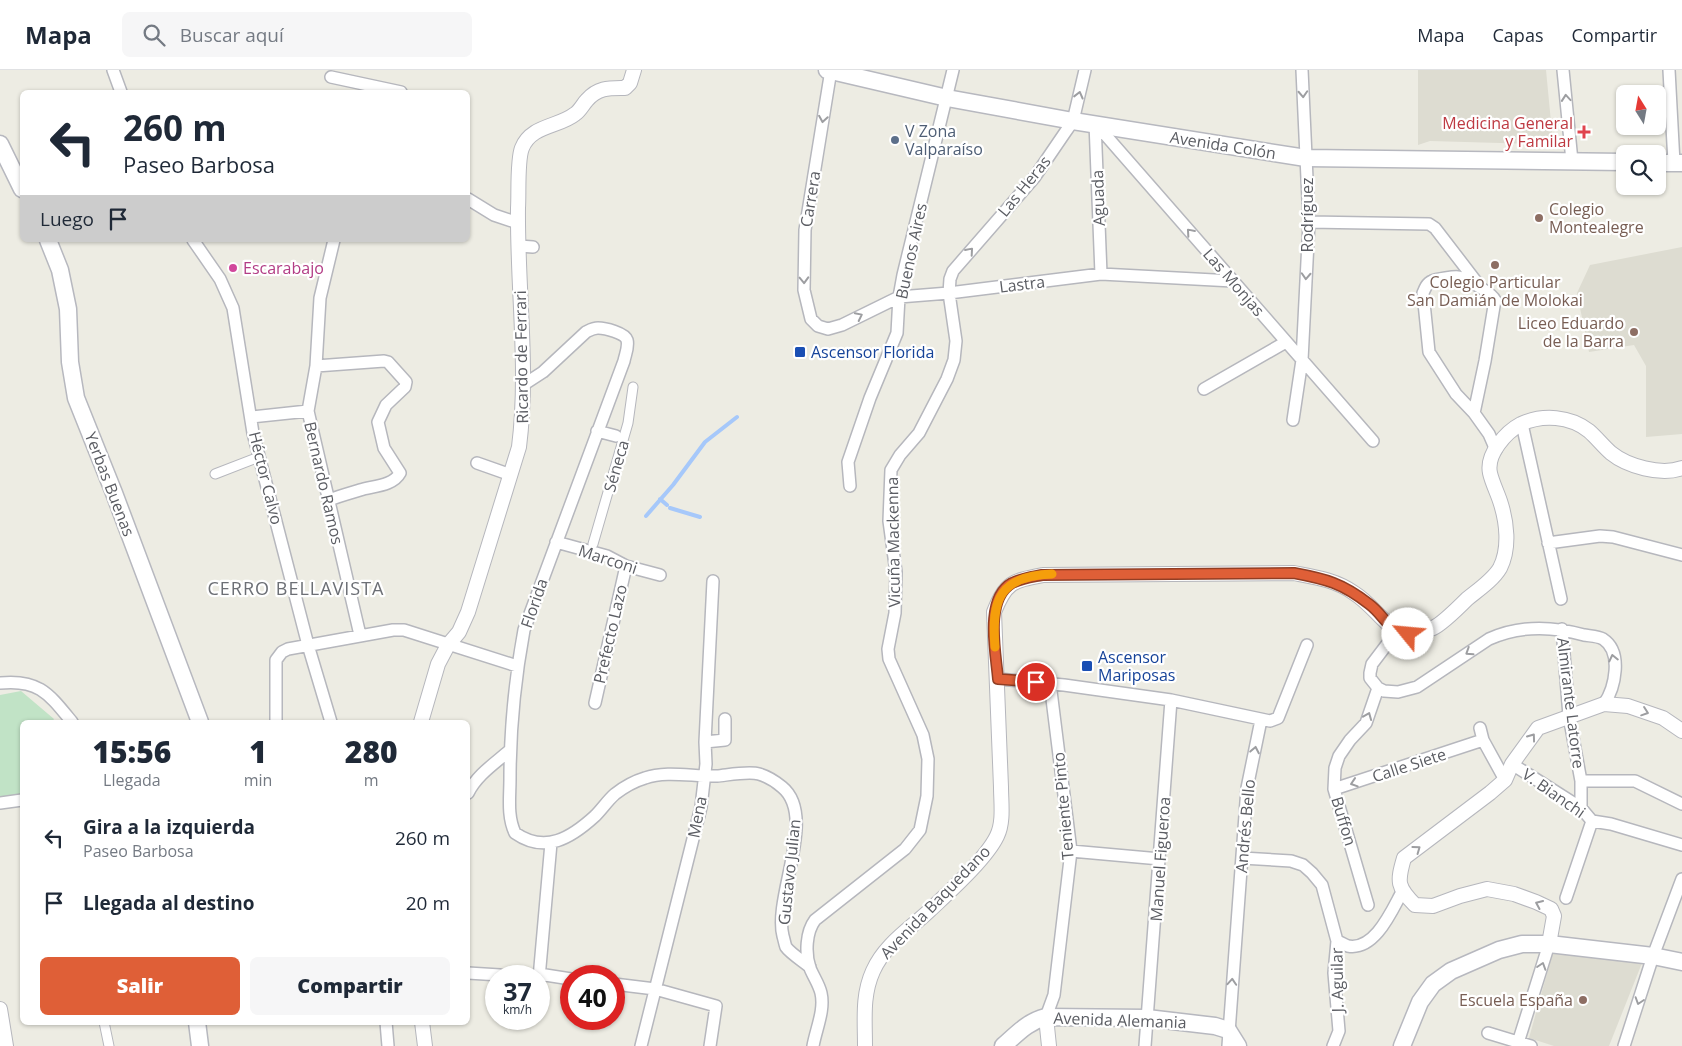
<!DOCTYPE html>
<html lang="es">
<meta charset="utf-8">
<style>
body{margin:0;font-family:"Open Sans",sans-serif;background:#f6f6f7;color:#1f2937;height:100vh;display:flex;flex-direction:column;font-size:19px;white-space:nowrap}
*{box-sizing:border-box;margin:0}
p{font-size:16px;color:#747a83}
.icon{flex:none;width:28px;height:28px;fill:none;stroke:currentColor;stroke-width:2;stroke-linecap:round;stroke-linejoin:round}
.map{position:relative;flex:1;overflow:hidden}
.side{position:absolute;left:20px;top:650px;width:450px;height:305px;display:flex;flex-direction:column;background:#fff;border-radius:8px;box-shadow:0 1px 4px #0004}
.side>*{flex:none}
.top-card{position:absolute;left:20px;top:20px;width:450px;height:152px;border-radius:8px;box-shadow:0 1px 4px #0004;background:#fff;color:#1f2937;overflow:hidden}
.needle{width:32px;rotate:349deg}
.tools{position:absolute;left:1616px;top:15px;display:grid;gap:10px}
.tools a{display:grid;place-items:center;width:50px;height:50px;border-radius:8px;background:#fff;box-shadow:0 1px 4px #0004;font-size:25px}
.speed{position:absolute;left:485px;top:895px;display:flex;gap:10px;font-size:25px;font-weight:700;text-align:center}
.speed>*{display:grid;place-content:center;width:65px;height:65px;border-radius:50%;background:#fff;box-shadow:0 1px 4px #0004;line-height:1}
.speed small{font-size:12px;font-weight:400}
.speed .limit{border:8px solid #d22;background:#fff;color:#111}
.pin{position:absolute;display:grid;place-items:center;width:42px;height:42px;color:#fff;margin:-21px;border:2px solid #fff;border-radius:50%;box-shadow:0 1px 5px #0007}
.me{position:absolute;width:55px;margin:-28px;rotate:298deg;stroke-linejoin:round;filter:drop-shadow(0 0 4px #0008)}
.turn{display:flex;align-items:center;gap:18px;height:105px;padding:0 20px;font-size:22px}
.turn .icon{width:65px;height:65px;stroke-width:2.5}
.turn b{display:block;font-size:35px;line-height:42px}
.then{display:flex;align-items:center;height:48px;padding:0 20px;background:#0003;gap:10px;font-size:19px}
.eta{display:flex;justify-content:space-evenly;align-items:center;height:85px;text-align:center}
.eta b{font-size:30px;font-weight:800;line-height:35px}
.button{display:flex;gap:10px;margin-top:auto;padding:10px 20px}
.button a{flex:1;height:58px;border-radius:8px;background:#df5f37;color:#fff;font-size:20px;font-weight:800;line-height:58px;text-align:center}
.button a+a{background:#f6f6f7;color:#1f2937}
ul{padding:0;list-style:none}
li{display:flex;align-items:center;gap:15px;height:65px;padding:0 20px}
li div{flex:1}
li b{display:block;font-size:19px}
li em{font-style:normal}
header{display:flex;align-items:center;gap:30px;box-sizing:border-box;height:70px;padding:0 25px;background:#fff;border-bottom:1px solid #e0e1e3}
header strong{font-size:24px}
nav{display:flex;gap:28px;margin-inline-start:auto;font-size:18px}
.search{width:350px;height:45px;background:#f6f6f7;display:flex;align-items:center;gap:12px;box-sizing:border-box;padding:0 18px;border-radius:8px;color:#747a83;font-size:19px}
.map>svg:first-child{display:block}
</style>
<header>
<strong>Mapa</strong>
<div class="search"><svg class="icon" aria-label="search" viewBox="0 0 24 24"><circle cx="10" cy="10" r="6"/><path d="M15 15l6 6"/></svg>Buscar aquí</div>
<nav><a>Mapa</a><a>Capas</a><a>Compartir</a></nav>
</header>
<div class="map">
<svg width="1682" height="976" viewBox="0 0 1682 976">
<rect width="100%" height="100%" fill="#edece3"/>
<path fill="#dddcd1" d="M1418 0H1546L1553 73 1539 74 1430 71 1418 75Z
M1682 177V364L1646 367V296L1634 275 1589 282 1577 223 1590 195Z
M1553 882 1642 893 1609 976H1554L1529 968Z"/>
<path fill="#c1e3c6" d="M21 621 54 649 52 652H22V726L0 728V625Z"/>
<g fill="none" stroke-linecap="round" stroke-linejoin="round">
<path stroke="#a6c8fa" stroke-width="4" d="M660 429 667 435
M670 438 700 447
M646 446 673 415 705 372 737 347"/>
<defs>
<path id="pedestrian" d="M215 404 259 387
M593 474 628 353 633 317
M104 952 109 976"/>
<path id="minor" d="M113 0 121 22
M831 0 805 160 804 220 811 249 818 256 828 259 842 255 899 227 949 223 1101 204 1233 211
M1563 0 1572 91
M1669 0 1674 93
M331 7 401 22
M1095 53 1373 371
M1095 53 1101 204
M468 129 494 145 518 153
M1309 152 1429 154 1435 158 1478 214
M193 170 220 209 233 238 253 363 308 575 331 652
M334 170 320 228 316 296 308 341 360 565
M519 176 533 177
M316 296 384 291 388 292 406 312 405 317 386 335 378 352 384 378 400 403C393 416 373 416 360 420 350 423 339 426 329 430
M523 315 543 302 586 262C590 260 593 258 598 258 605 258 625 263 627 270 629 277 625 285 624 291L524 560C515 609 510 659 510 709 510 727 507 746 515 763 545 784 571 768 595 746 602 739 608 730 615 724 624 717 635 711 645 708 667 700 694 707 717 706 728 705 749 701 759 704 766 706 776 712 782 717 818 746 773 827 783 866 784 869 785 875 786 877 790 883 804 892 810 897
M1204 319 1286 272
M1474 343 1485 291 1495 230C1492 223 1467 209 1459 207 1455 206 1436 209 1432 211 1427 213 1425 218 1423 223L1429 282 1456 324 1474 343 1489 364 1496 380
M251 347 308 341
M1293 350 1302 290 1309 152 1302 0
M1522 354 1561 529
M597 361 616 366
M477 393 511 405
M850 416 848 392 870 328 897 263 899 227 903 205 953 0
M556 472 607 486 626 496 660 505
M1548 473 1600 466 1613 467 1682 485
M1562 559 1569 646 1581 711V738
M1397 561 1372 594 1370 603V608L1378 618 1384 621 1398 622 1417 617 1489 569C1520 555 1552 556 1584 565 1590 566 1598 566 1603 569 1623 582 1615 618 1604 634
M998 609 1064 615 1171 630 1270 651 1278 648 1307 575
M0 613C39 609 49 624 72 652
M595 633 626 496
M276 652V590L282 582 288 579 393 560H404L517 596
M1480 658 1483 670 1505 710
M705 672 725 670V649
M1512 694 1581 738 1592 751 1611 754 1682 775
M1581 711H1635L1682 734
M1334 719 1483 670
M468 723C477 705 494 694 509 681
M0 733 22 730
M1071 781 1160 789
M1242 788 1291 791 1303 795 1312 803 1322 815 1337 871 1334 903 1339 961 1333 976
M1566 828 1592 751
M1368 835 1334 719 1335 698 1339 686 1350 670 1366 653 1378 618
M1337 871C1340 872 1345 875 1348 876 1375 881 1392 840 1402 822
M468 903 500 905
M539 904 571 909
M539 908 551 773
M614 914 655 919 716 936 710 976
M1046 947 1054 925 1071 781 1050 613
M386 952 388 976
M1488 963 1531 976
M641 976 701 737 706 694 705 672 713 511
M813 976C816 959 825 940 821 923 819 914 813 906 810 898 805 883 806 862 815 850L905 779 920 760 927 726 928 689 923 665 889 589 888 579 895 543 896 502 889 451 891 400 900 385 919 363 947 309 954 290 956 271 949 223 950 209 953 201 1034 108 1064 64 1073 51 1085 0
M1145 976 1171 630
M1228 976 1247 718 1261 650
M1517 976 1549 874
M1624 976 1653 886 1682 809"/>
<path id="tertiary" d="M421 652 438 594 448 575 459 562 468 542 519 377C529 298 517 218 518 138 519 124 517 90 522 78 531 55 559 57 575 44 580 41 583 34 587 30 598 17 610 18 625 18L630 13 634 0
M1549 874 1554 846 1551 839 1536 832 1514 824 1487 819 1460 826 1433 836 1415 835C1397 817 1397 812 1404 788L1490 723 1505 710 1512 694 1538 658 1604 634 1628 636 1663 648 1682 661
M0 939 6 976
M1046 947 1049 976
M422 952 425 976
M865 976C865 950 862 925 873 901 885 874 910 859 930 840 949 822 986 789 997 766 1004 752 1001 732 1001 717L994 542C1006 512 1012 511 1043 505L1294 503C1315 507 1336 510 1354 523 1384 542 1390 576 1433 558 1442 554 1459 537 1467 529 1478 520 1493 510 1500 498 1510 478 1507 452 1500 431 1497 422 1492 412 1490 403 1486 384 1506 362 1521 354 1543 344 1570 346 1589 361 1597 368 1603 376 1611 383 1627 396 1661 406 1682 398"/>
<path id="secondary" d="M827 0 947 28 1073 51 1306 88 1625 92
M0 74 22 119
M1658 93H1682
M48 170 60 200 68 239 70 292 76 328 114 423 200 652
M197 952 200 976
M1003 976C1018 963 1027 952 1046 947L1147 948 1215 956 1228 960 1238 976
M1402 976 1420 932 1433 914 1451 901 1499 880 1522 874H1549L1653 886 1682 892"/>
</defs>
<use href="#pedestrian" stroke="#b6b7bd" stroke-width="11"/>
<use href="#minor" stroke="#b6b7bd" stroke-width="14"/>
<use href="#tertiary" stroke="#b6b7bd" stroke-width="16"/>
<use href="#secondary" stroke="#b7b8bf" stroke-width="19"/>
<use href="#pedestrian" stroke="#fff" stroke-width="9"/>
<use href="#minor" stroke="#fff" stroke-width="11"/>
<use href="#tertiary" stroke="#fff" stroke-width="14"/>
<use href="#secondary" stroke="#fff" stroke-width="16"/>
</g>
<defs><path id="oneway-chevron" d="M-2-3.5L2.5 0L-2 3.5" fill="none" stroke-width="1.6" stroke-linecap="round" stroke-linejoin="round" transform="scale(1.25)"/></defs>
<g stroke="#9d9ea1">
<use href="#oneway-chevron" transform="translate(1303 24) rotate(87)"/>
<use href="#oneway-chevron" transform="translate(1079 25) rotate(-76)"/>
<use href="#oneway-chevron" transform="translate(1566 28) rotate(-95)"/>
<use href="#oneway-chevron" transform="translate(823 49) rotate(99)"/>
<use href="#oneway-chevron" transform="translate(1190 162) rotate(-131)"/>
<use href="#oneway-chevron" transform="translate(970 181) rotate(-49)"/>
<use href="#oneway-chevron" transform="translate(1306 206) rotate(93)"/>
<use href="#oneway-chevron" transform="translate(804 210) rotate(88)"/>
<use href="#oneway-chevron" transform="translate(859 246) rotate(-26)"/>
<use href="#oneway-chevron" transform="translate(1469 582) rotate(147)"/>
<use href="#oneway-chevron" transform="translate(1613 588) rotate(-103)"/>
<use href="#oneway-chevron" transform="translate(1645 642) rotate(19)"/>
<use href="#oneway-chevron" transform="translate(1368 646) rotate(-68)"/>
<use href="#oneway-chevron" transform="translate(1532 667) rotate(-54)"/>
<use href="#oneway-chevron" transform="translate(1255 680) rotate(-79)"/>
<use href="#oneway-chevron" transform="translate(1354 713) rotate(162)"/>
<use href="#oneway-chevron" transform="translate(1417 779) rotate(-36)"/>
<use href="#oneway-chevron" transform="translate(1539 834) rotate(-156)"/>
<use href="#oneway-chevron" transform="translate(1542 896) rotate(-72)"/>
<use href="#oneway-chevron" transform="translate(1232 912) rotate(-86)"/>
<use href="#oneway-chevron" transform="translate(1639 931) rotate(108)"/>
</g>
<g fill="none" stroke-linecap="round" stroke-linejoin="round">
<defs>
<path id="route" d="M1036 612 998 609C996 583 984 529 1012 513 1022 508 1032 507 1042 505L1294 503C1326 509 1342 513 1369 534 1385 546 1385 558 1408 564"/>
</defs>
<use href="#route" stroke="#913e24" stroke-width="12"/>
<use href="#route" stroke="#df5f37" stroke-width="9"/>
<path stroke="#f59e0b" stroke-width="9" d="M995 577C991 529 1000 506 1052 504"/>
</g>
<path fill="#e0444e" stroke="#fff" stroke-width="2" d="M1581.5 54.5h5v5h5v5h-5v5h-5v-5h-5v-5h5z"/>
<circle fill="#5c6f8a" stroke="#fff" stroke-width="2" cx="895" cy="70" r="5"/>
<g fill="#8d6e63" stroke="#fff" stroke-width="2">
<circle cx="1539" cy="148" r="5"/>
<circle cx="1495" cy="195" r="5"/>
<circle cx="1634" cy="262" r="5"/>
<circle cx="1583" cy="930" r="5"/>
</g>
<circle fill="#d1479c" stroke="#fff" stroke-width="2" cx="233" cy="198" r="5"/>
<g fill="#1a4fb4" stroke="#fff" stroke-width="2">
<rect x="794" y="276" width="12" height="12" rx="2.5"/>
<rect x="1081" y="590" width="12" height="12" rx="2.5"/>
</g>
<g text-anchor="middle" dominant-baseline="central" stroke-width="4.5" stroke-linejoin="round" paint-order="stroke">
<g font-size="16" fill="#be3a42" stroke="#fff" text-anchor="end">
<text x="1573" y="53">Medicina General<tspan x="1573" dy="18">y Familar</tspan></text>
</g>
<g font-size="16" fill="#4e5e75" stroke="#fff" text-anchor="start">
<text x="905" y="61">V Zona<tspan x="905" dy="18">Valparaíso</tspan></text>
</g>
<g font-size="16" fill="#5b5d63" stroke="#fff">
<text transform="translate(1223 75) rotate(9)">Avenida Colón</text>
<text transform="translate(1024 116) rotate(-51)">Las Heras</text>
<text transform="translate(1098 128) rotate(-92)">Aguada</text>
<text transform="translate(810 129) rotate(-81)">Carrera</text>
<text transform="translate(1307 145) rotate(-90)">Rodríguez</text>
<text transform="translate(911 181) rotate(-78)">Buenos Aires</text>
<text transform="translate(1234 212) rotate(49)">Las Monjas</text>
<text transform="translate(1022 214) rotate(-7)">Lastra</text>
<text transform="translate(521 287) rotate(-91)">Ricardo de Ferrari</text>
<text transform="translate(616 396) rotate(-74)">Séneca</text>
<text transform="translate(266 408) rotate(76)">Héctor Calvo</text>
<text transform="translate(324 413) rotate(77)">Bernardo Ramos</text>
<text transform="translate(110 414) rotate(69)">Yerbas Buenas</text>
<text transform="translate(893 472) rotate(-91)">Vicuña Mackenna</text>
<text transform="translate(608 489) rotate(18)">Marconi</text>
<text transform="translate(534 533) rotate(-71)">Florida</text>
<text transform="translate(610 564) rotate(-77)">Prefecto Lazo</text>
<text transform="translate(1571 633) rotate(83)">Almirante Latorre</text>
<text transform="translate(1409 695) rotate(-18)">Calle Siete</text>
<text transform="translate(1554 723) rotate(35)">V. Bianchi</text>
<text transform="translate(1063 736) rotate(-95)">Teniente Pinto</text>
<text transform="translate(697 747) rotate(-79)">Mena</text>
<text transform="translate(1344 751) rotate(73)">Buffon</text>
<text transform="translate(1245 756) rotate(-85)">Andrés Bello</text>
<text transform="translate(1160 789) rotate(-86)">Manuel Figueroa</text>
<text transform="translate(789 802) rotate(-84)">Gustavo Julian</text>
<text transform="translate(935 832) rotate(-46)">Avenida Baquedano</text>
<text transform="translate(1337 910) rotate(-91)">J. Aguilar</text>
<text transform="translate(1120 950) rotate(2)">Avenida Alemania</text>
</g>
<g font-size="16" fill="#785e54" stroke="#fff" text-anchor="end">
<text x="1549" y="139" text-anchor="start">Colegio<tspan x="1549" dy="18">Montealegre</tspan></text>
<text x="1495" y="212" text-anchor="middle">Colegio Particular<tspan x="1495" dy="18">San Damián de Molokai</tspan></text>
<text x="1624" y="253">Liceo Eduardo<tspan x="1624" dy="18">de la Barra</tspan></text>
<text x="1573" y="930">Escuela España</text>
</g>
<g font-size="16" fill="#b23c85" stroke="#fff" text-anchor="start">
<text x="243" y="198">Escarabajo</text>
</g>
<g font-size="16" fill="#164399" stroke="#fff" text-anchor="start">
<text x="811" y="282">Ascensor Florida</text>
<text x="1098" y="587">Ascensor<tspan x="1098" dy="18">Mariposas</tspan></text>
</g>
<g font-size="18" letter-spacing="1" fill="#6c6f75" stroke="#fff">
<text x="296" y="518">CERRO BELLAVISTA</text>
</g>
</g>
</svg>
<div class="tools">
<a><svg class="needle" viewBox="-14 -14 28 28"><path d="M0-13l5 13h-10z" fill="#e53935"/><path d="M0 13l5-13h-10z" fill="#747a83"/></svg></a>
<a><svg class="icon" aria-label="search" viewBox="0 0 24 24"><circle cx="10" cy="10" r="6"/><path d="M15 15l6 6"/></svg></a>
</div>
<div class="speed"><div>37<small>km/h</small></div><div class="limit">40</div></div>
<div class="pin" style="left:1036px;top:612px;background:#d93025"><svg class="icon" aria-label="arrive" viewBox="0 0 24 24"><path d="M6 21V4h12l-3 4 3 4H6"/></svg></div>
<svg class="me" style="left:1408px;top:564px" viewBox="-20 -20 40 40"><circle r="19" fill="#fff"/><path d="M0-13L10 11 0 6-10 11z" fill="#df5f37"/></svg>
<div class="top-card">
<div class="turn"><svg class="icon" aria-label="left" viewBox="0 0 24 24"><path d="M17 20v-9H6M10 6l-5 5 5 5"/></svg><div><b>260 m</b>Paseo Barbosa</div></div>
<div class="then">Luego<svg class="icon" aria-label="arrive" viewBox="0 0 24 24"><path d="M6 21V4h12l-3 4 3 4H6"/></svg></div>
</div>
<section class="side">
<div class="eta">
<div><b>15:56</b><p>Llegada</p></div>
<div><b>1</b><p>min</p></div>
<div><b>280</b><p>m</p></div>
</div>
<ul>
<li><svg class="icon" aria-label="left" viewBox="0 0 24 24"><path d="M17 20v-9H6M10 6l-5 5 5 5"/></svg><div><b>Gira a la izquierda</b><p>Paseo Barbosa</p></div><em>260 m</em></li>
<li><svg class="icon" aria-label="arrive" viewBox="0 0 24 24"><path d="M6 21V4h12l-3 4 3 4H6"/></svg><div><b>Llegada al destino</b></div><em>20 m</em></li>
</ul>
<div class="button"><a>Salir</a><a>Compartir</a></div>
</section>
</div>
